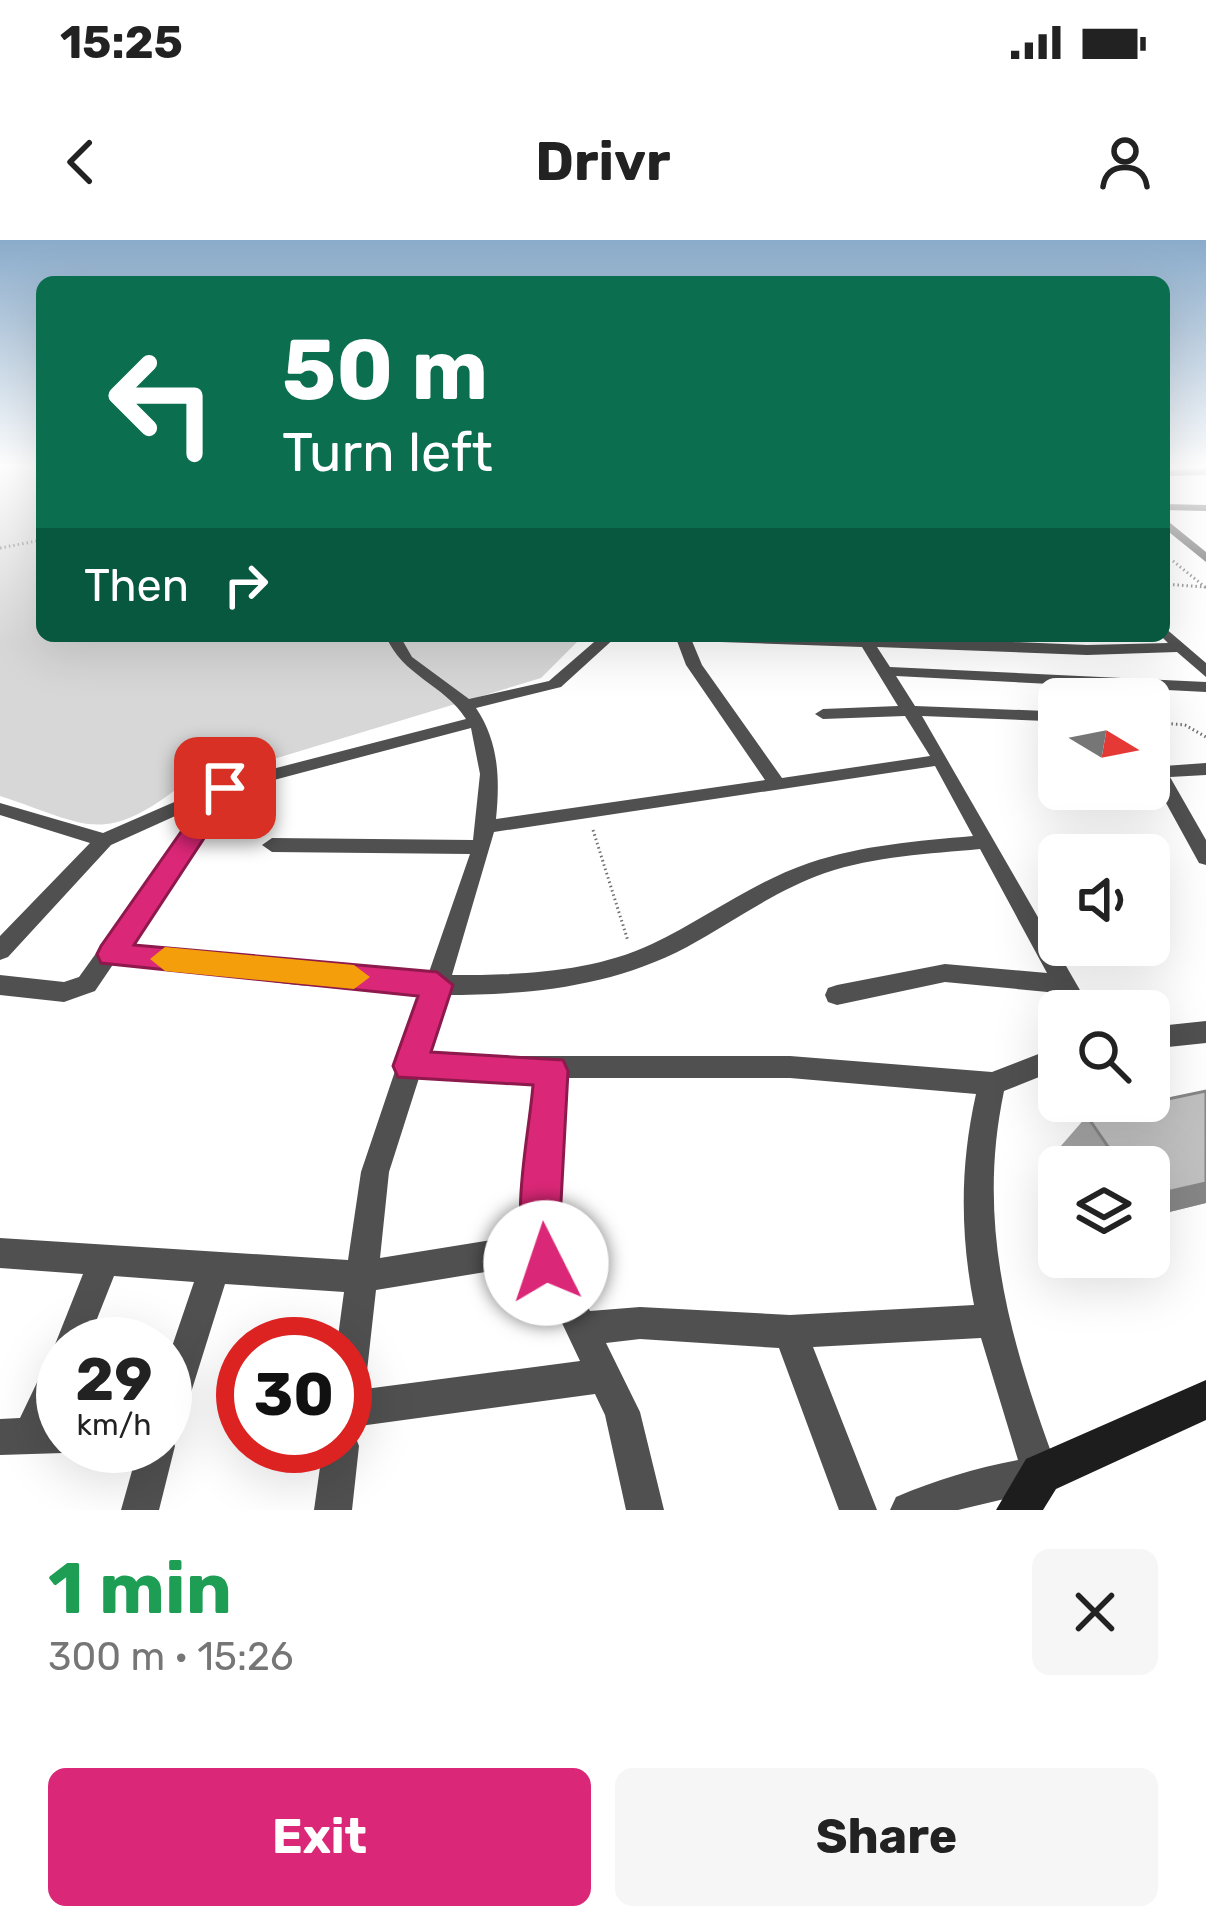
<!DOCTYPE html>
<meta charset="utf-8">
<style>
body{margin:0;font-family:Rubik,sans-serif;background:#f6f6f6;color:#222;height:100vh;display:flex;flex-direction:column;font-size:45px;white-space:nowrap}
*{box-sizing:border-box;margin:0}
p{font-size:39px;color:#767676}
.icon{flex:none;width:66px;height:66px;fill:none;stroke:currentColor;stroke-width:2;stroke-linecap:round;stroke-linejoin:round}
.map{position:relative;height:1270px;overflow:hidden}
.panel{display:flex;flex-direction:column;background:#fff;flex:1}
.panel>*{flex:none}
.top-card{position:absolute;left:36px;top:36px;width:1134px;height:366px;border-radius:18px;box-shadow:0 12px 48px #0002;background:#0b6e4f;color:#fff;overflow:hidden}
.needle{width:78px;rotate:100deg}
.tools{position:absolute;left:1038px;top:438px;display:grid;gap:24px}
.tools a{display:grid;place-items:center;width:132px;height:132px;border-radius:18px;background:#fff;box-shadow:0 12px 48px #0002;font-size:60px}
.speed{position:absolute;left:36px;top:1077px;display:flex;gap:24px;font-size:60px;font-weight:700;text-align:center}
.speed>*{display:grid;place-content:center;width:156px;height:156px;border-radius:50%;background:#fff;box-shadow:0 12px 48px #0002;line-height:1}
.speed small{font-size:30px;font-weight:400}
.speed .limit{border:18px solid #d22;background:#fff;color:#111}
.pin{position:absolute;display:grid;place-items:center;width:102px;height:102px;color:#fff;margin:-51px;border-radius:24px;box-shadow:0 6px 18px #0006}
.me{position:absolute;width:132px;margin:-66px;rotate:356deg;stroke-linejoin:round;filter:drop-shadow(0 0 9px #0008)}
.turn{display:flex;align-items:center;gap:42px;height:252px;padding:0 48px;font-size:54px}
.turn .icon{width:156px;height:156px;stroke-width:2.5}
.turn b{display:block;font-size:84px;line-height:102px}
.then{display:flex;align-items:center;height:114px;padding:0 48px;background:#0003;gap:24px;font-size:45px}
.round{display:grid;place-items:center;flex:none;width:126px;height:126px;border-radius:18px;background:#f6f6f6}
.head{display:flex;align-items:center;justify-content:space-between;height:204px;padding:0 48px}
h1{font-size:72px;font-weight:700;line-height:90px;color:#1e9e55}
.action{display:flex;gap:24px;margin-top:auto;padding:24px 48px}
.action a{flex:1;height:138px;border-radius:18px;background:#db2777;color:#fff;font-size:48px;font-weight:700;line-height:138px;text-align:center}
.action a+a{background:#f6f6f6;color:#222}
.status{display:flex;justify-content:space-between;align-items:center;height:84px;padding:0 60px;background:#fff;direction:ltr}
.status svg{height:33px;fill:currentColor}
header{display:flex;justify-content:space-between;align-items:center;height:156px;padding:0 48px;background:#fff;font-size:54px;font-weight:700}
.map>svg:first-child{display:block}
</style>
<div class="status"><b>15:25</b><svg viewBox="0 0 49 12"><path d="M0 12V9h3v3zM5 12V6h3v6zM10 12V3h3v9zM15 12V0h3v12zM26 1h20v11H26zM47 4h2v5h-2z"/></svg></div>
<header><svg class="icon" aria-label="back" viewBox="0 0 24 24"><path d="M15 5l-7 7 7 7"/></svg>Drivr<svg class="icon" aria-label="person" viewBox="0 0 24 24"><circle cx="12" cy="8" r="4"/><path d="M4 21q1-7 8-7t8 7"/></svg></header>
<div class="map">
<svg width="1206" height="1270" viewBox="0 0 1206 1270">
<rect width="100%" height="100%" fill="#fff"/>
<path fill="#d7d7d7" d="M0 227 42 230V396H583L541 438 178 548C101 607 84 583 0 556Z"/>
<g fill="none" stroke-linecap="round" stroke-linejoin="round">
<path stroke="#727272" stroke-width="3" stroke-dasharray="1.5 3" stroke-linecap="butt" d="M0 308 42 300
M1164 344 1205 347 1173 321
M1149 482 1185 485 1206 497
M593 590 628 701"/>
<path fill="#505050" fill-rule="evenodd" d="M1206 229V235L1164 236V230Z
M1164 264 1206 265V271L1164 270Z
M1164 278 1206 312V322L1164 288Z
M1164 387 1206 423V437L1177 412 1087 415 877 407 890 427 1206 442V452L896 436 915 466 1046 471 1054 476 1046 481 922 476 1092 771H1067L1058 753 945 742 837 765 828 762 825 755 828 748 837 745 945 724 1047 733 980 609C929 614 875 616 825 633 776 650 733 682 687 707 611 747 530 755 445 755L426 816H790L992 832 1059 806V829L1004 851C975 989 1012 1106 1059 1234L1054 1247 958 1270H890L896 1257C936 1240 975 1228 1018 1220L981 1098 813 1107 877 1270H839L779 1108 640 1099 606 1103 640 1172 664 1270H626L605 1175 595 1154 345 1188V1104H337L344 1052 225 1044 183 1178 177 1190 170 1194 175 1206 159 1270H121L139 1206H165V1127L194 1042 114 1036 87 1104H63V1161L56 1177H63V1206L76 1208 63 1213 0 1215V1179L20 1178 54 1107 83 1034 0 1028V998L348 1020 361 932 421 754 297 745 114 723 95 751 64 762 0 755V735L64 742 79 737 204 563 111 605 8 717 0 720V696L90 603 0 575V563L103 593 218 543 466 479C444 444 402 436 386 396H400L412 417 469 459 549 441 601 396H617L561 447 476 468C499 502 500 539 496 579L765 540 686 425 677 401 663 396H870L1087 405 1168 403 1161 396H1164ZM692 401 862 407 898 466 823 469 815 474 823 479 905 476 930 516 782 538 702 425ZM471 488 480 534 473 600 272 598 262 605 272 612 470 614 428 735 297 726 126 707 232 551ZM935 526 973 596C918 601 862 605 809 623 753 642 705 679 652 704 590 733 519 735 452 735L494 592ZM419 838H538L528 994 380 1018 389 932ZM565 838H790L976 854C960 925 960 994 974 1065L790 1075 640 1067 590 1071 557 1005ZM534 1024 580 1121 365 1149 376 1050Z
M1149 511 1155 512 1164 526 1206 523V535L1170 537 1206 600V625L1199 623 1149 532Z
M1206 781V803L1149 809V787Z
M345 1190 354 1193 359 1206 352 1270H314L323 1206H345Z"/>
<path fill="#1d1d1d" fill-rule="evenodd" d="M1206 1140V1180L1056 1249 1043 1270H996L1026 1219Z"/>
</g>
<path fill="#a5a5a5" d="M1206 851V963L1149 977V927H1073L1060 907 1087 876Z"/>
<path fill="#868686" d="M1206 943V963L1149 977V956Z"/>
<path fill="#c0c0c0" stroke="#868686" stroke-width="3" d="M1206 851V943L1149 956V927H1122L1087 876Z"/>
<linearGradient id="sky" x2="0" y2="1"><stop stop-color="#8aabca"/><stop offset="0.56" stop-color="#fff"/><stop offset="1" stop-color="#fff" stop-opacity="0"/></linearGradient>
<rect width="1206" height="404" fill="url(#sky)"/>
<path fill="#db2777" stroke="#8e194d" stroke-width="3" d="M225 540 237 548 134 705 437 732 453 745 431 812 563 820 568 831 560 981 567 1023 561 1037 546 1043 532 1037C508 980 528 905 533 845L398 837 393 826 418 756 101 723 97 714 101 706 216 542Z"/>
<path fill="#f59e0b" d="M165 707 354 725 370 737 354 749 165 731 150 719Z"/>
</svg>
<div class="tools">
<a><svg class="needle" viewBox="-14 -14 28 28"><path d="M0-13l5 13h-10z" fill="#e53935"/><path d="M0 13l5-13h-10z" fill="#767676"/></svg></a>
<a><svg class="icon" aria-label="sound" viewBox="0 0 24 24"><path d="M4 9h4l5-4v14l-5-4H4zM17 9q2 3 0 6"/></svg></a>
<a><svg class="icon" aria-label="search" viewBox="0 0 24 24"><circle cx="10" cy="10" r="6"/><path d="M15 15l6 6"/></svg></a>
<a><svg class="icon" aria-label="layers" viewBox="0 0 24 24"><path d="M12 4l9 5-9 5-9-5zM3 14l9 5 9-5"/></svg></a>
</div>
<div class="speed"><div>29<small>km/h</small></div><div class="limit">30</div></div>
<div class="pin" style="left:225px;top:548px;background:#d93025"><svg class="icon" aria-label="arrive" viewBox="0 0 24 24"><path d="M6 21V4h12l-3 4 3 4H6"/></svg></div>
<svg class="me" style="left:546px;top:1023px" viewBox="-20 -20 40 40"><circle r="19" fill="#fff"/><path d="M0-13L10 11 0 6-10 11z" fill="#db2777"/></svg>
<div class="top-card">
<div class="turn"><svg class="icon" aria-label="left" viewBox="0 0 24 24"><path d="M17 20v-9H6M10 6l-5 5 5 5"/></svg><div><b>50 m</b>Turn left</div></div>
<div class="then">Then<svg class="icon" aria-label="right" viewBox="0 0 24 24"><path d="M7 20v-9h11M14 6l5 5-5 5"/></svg></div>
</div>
</div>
<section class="panel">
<div class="head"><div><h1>1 min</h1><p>300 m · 15:26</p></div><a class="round"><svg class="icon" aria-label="close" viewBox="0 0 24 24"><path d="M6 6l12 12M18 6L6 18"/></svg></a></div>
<div class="action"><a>Exit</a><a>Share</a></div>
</section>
